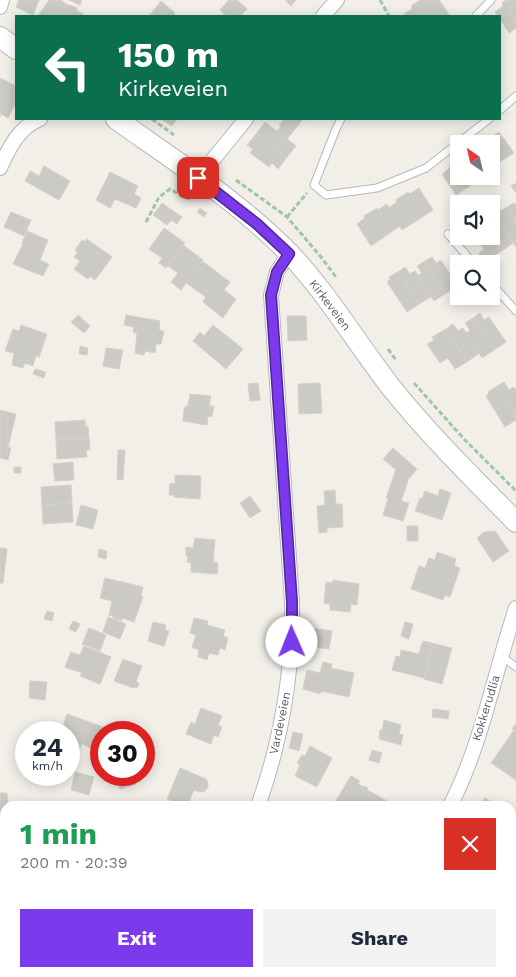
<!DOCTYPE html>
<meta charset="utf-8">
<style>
body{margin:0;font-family:"Work Sans",sans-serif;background:#f2f2f3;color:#1f2937;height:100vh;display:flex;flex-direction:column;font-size:19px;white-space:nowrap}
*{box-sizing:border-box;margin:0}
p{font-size:16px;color:#747a83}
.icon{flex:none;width:28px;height:28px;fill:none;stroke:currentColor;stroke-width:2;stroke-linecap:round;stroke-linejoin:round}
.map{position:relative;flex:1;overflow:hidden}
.details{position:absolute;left:0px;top:801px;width:516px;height:176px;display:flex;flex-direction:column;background:#fff;border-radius:15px 15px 0 0;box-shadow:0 2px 12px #0003}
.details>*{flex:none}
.banner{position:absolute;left:15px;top:15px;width:486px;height:105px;border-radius:0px;box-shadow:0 2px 12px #0003;background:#0b6e4f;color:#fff;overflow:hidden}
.needle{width:32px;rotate:326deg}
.tools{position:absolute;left:450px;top:135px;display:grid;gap:10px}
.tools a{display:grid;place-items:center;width:50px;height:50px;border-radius:0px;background:#fff;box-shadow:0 2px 12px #0003;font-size:25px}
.speed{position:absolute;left:15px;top:721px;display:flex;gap:10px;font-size:25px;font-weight:700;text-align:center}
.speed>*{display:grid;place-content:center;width:65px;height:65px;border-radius:50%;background:#fff;box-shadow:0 2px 12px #0003;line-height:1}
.speed small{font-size:12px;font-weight:400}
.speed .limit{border:8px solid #d22;background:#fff;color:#111}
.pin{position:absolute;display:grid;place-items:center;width:42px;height:42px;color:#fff;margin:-21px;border-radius:10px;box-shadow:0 2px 8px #0006}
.me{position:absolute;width:55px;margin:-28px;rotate:359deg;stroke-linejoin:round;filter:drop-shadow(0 0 4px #0008)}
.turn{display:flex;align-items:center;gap:18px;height:105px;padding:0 20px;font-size:22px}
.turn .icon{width:65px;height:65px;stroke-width:2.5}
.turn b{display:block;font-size:35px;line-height:42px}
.round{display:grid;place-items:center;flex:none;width:52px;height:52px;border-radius:0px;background:#f2f2f3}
.summary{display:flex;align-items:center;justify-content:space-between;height:85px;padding:0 20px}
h1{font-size:30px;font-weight:700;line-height:38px;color:#1e9e55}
.primary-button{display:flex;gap:10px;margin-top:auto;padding:10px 20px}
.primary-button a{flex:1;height:58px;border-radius:0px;background:#7c3aed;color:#fff;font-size:20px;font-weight:700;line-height:58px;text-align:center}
.primary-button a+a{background:#f2f2f3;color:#1f2937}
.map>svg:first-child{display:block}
</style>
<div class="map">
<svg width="516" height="977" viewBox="0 0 516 977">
<rect width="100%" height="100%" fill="#f1efe8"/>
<path fill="#c5e8c5" d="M361 973V972L479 973 475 977H358Z"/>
<path fill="#cccac5" stroke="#d6d1c6" d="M19 0H39L33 15 16 7Z
M49 0H61L66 4 58 16H38Z
M69 0H82L80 5Z
M229 0H237L247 9 240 16H226L220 10Z
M285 0H296L291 6Z
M420 0H439L449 14 446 16H406L404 14 413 8 411 6Z
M506 0H516V28L509 33 500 19V16H498L495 12 503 6 502 3Z
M161 1 175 13 173 16H149Z
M66 4 77 8 76 10 83 14 82 16H58Z
M0 78 16 86V102L8 118 1 114 0 117Z
M161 119H177L172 126Z
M284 119H292L299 124 287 139 277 131 281 126 279 125Z
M292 119H306L304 120 303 119 299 124Z
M265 122 296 146 287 157 256 134Z
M499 132 514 153 491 167V144L476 143 489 135 491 137Z
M256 134 287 157 278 169 272 163 269 167 250 153 253 149 247 145Z
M459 159V176H485L456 195 442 174 450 168 449 166Z
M44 166 70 181 59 200 25 181 30 171 39 176Z
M110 172 138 186 134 194 141 198 136 208 115 199 110 208 96 200Z
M516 183V193L511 186Z
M419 188 433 210 402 230 400 226 371 246 357 224 365 218 364 216 377 208 378 210 387 204 389 208 397 202 396 200 408 192 410 194Z
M162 203 182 217 177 224 171 220 167 225 153 215Z
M514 203 516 205V221L507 207Z
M507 207 516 221V247L497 218 501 215 499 212Z
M200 208 207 213 204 217 197 212Z
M11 212 31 220 24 236 4 227Z
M497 218 513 243 502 251 491 235V219L492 221Z
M164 228 185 243 166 268 159 263 162 258 149 249Z
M27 231 48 240 40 260 49 264 43 276 13 264 23 244 22 243Z
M491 235 502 251 484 261 479 253 484 249 475 236H491Z
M87 239 112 257 95 280 90 276 88 279 74 269 80 261 74 257 78 252 75 250 82 240 85 242Z
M183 245 203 260 181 290 171 282 178 273 168 266Z
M432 257 436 263 441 260 451 276 454 274 458 280 455 282 457 286 445 294 425 261Z
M202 261 230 282 224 290 236 299 223 318 203 302 206 297 186 283Z
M425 261 445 294 434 301 417 276 422 273 417 266Z
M405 267 410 274 415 271 431 297 419 304 398 272Z
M398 272 419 304 407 312 387 282 390 279 389 277Z
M480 313 484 320 489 317 506 342 494 350 473 318Z
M78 315 90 326 84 333 71 322Z
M126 315 160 321 159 330 164 331 161 344H156L155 353 145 351 144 355 135 353 137 333 133 332 134 327 124 325Z
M287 316H306L307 340 288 341Z
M473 318 494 350 482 358 466 333 470 330 465 323Z
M453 324 458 331 463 328 479 353 467 362 446 329Z
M21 325 47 334 39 357 36 356 33 366 25 363 23 368 12 365 14 353 5 351 13 329 19 331Z
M213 325 243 349 226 369 193 341 200 332 204 336Z
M446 329 467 362 455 369 448 358 440 363 427 344 434 340 432 337Z
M80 346 88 348 87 355 79 354Z
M106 348 123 350 119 369 103 366Z
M35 369 46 372 44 378 33 374Z
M504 382 509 390 514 387 516 390V417L497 386Z
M258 383 260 400 250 401 248 384Z
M320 383 322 413 299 414 298 384Z
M497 386 516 417V420L505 427 486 396 489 394 488 392Z
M190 394 211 396 209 406H214L212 417 208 416 207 425 183 421 184 409 186 406H188Z
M0 410 16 414 8 447 11 448 8 460 0 458Z
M85 420V427L88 426 89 438 56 440 55 422Z
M89 438 90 450H86L87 457 57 459 56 440Z
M393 448 417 469 407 481H408L401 501 409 503 403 521 383 515 388 499 386 498 396 470 383 459Z
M118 450H125L123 480 117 479Z
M73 462 74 480 55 481 53 464Z
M14 467H21V473H14Z
M175 475 201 476 200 499 174 497V495H169L170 483 175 484Z
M71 485 72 503 42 505 41 487Z
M440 489 451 493 442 520 415 511 417 506 420 507 417 505 420 498 422 499 425 491 438 496Z
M335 490 336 504H342L343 527 327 528V532L319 533 317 506 325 505 324 491Z
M250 496 261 511 250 518 240 503Z
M72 503 73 522 43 524 42 505Z
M81 505 98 510 93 529 76 525Z
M407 526H418V541H407Z
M495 531 509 551 493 562 477 538 484 532Z
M195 538 215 540 213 562 218 563 217 574 191 572V563L187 562 188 556H186V547L193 548Z
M0 548 7 549 3 583H0Z
M99 549 107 551 106 559 98 557Z
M437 552 456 559 454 566 460 568 450 597 445 595 443 600 411 589 419 566 425 568 429 558 435 560Z
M105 578 143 587 141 596 143 597 134 622 122 618V621L113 618V616L109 615 112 601 100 598Z
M333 580 359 584 357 605 351 604 350 612 330 610V604L324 603 326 582 333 583Z
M47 611 54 613 52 621 44 619Z
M108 617 126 624 120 639 103 632Z
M194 618 208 621 207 625 225 630 223 636 228 638 225 650 220 648 218 655 209 653 207 660 198 657 199 650 192 647 196 635 190 633Z
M73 621 80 624 76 632 69 629Z
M153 622 166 625 165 630 169 631 164 646 148 641Z
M405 622 413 624 409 639 401 636Z
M89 628 106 635 100 651 82 644Z
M312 628 332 631 329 649 309 646Z
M423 641 452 648 442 684 424 679 433 645 423 643Z
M422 643 433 645 424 678 392 670 396 656 400 657 401 650 419 654Z
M84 646 111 657 100 684 80 676 82 673 65 667 71 652 80 655Z
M123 659 142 666 136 681 139 683 137 688 134 687 133 688 114 681Z
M323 662 332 664 331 668 354 673 349 697 321 691 320 694 303 689 307 670 320 673Z
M30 681 47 682 45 700 29 698Z
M201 708 222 716 218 725 222 727 218 737 214 735 211 744 186 734 191 722 195 724Z
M433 709 449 711 448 719 432 717Z
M67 714 89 722 119 732H101V752L82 744 78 753 69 749V732H60L62 726 63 727Z
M384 720 401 725 399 734 403 735 401 745 379 739 380 730H382Z
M516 724V780L491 763 514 730 512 729Z
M293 732 303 734 299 751 289 748Z
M310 746 332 758 317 787 295 776 300 765 297 763 302 755 305 756Z
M372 750 382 753 379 763 369 760Z
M180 768 206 779 208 783V787L205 791 200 792 194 790 187 806 167 799Z
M75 772 94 777 89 795 71 790Z
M129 775H133L136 784 120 789 116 780Z
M351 776 360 781 358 784 364 787V786L368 788 367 790 387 801 384 806H367L361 803 359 806H343L335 802Z
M0 793H7L8 806H5V820L0 821Z
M485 798 497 806H479Z
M511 816 516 819V863L511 860Z
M5 839V860L0 861V840Z
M0 886H5V902H0Z
M0 971 9 973 8 977H0Z
M50 972H66L67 977H51Z
M96 972H137L135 977H94Z
M237 972H251L254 975 257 972 260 975 259 977H234Z"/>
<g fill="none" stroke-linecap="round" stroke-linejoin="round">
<defs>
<path id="lane" d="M476 16 491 0
M500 110 516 96
M341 119 336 129 314 185 326 195 377 188 426 168 489 119
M448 234 474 264
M491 283 516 311
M501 658 508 661 516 667"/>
<path id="street" d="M0 7 2 0
M323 16 337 0
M0 168C9 148 19 127 40 119
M198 178 246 119
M258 806C282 739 293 674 292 602L271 295 277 272 289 253
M450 806C482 744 494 674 516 608
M511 962 516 958
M175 977 178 972
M338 977 341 972
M496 977 500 972"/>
<path id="secondary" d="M0 37 16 49
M116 119C175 161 238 201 289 253 327 293 356 342 390 386 428 434 473 478 516 522"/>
</defs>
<use href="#lane" stroke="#b5b8bc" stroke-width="9"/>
<use href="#street" stroke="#b5b8bc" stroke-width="16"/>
<use href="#secondary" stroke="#b6babf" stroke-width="22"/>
<path stroke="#9cc7a9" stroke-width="3" stroke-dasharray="5 2.5" stroke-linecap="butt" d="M380 0 389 16
M152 119 174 135
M236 180 287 217 321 257 336 277
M287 217 307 193
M146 222 159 197 170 189 185 198H189L192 192
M388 349 396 360
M414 383 464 439 516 491
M511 895 516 892"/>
<use href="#lane" stroke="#fff" stroke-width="7"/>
<use href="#street" stroke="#fff" stroke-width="14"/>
<use href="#secondary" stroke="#fff" stroke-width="20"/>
</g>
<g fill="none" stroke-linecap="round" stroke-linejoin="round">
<defs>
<path id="route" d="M198 178 257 224 289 254 277 272 271 295 292 602V642"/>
</defs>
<use href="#route" stroke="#51269a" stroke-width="12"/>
<use href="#route" stroke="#7c3aed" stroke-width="9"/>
</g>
<g text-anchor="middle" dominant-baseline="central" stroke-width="4" stroke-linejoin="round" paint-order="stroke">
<g font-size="12" fill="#5f6368" stroke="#fff">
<text transform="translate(330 305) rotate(53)">Kirkeveien</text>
<text transform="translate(486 708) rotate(-73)">Kokkerudlia</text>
<text transform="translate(280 723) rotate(-78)">Vardeveien</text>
</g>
</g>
</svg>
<div class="tools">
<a><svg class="needle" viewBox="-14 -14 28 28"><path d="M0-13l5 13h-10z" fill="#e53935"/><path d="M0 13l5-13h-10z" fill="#747a83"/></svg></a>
<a><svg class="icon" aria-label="sound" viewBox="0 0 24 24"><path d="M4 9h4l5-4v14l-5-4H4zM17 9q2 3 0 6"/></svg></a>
<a><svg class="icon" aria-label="search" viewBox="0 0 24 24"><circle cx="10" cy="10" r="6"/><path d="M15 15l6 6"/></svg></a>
</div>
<div class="speed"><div>24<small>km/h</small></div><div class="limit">30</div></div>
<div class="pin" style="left:198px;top:178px;background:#d93025"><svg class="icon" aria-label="arrive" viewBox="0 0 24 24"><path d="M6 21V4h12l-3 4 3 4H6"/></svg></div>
<svg class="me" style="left:292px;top:642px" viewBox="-20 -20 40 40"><circle r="19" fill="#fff"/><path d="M0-13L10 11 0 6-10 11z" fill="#7c3aed"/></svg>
<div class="banner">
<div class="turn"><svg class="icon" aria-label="left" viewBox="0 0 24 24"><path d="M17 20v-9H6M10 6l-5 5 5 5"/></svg><div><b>150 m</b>Kirkeveien</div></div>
</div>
<section class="details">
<div class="summary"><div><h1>1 min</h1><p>200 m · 20:39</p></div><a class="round" style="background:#d93025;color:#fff"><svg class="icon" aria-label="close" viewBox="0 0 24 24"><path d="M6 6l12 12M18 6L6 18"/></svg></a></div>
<div class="primary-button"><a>Exit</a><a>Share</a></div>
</section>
</div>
